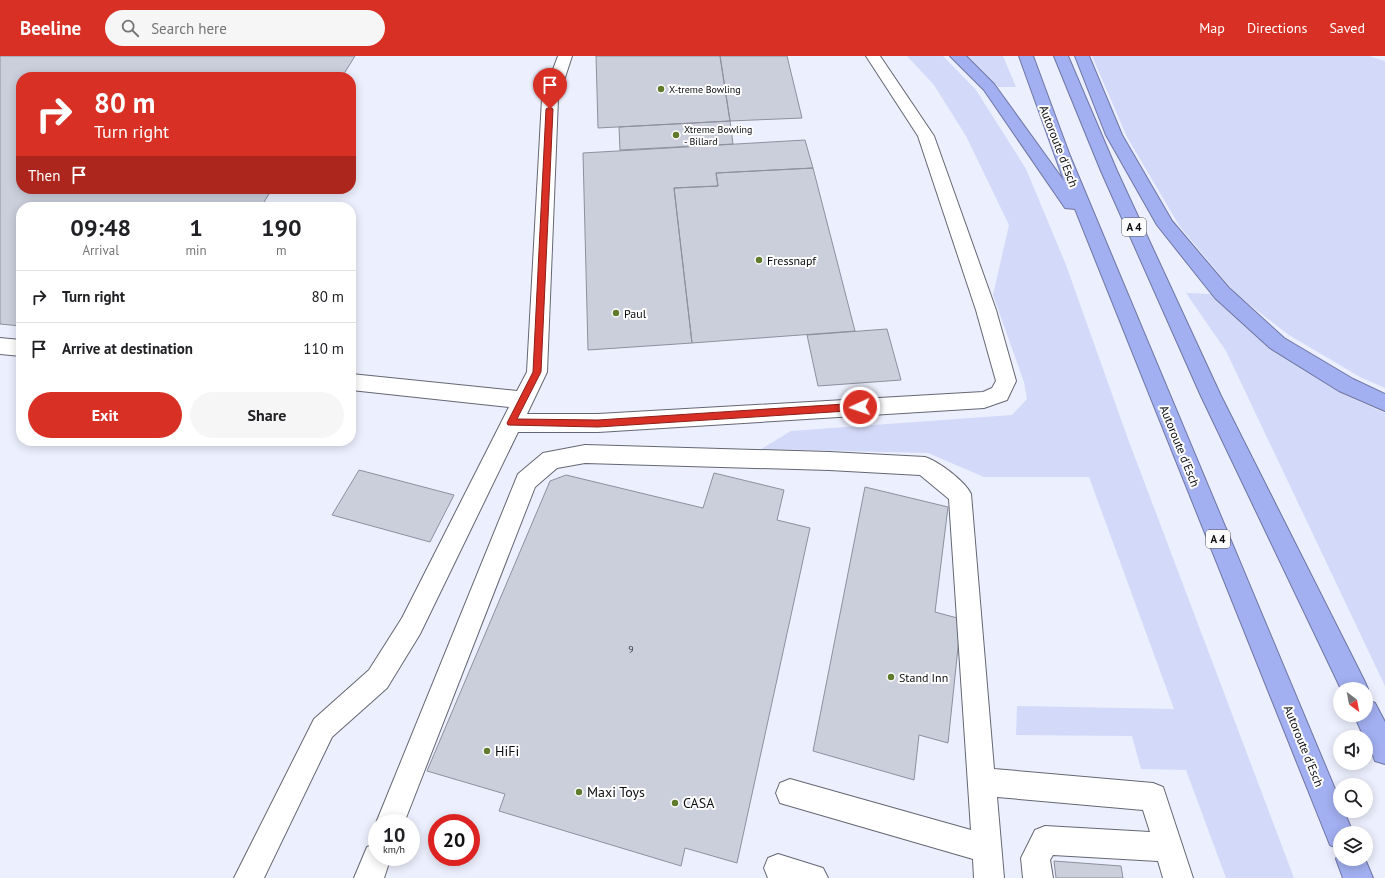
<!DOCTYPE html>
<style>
body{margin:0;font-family:"PT Sans",sans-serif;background:#f6f6f6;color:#202124;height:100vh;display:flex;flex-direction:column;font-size:15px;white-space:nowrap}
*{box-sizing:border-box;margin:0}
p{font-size:13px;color:#757577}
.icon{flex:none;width:22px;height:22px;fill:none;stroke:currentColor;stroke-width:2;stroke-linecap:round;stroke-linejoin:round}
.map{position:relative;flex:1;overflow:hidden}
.panel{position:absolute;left:16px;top:146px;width:340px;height:244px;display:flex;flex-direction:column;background:#fff;border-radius:16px;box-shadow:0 2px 10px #0003}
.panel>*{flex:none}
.banner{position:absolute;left:16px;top:16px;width:340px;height:122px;border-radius:16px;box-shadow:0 2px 10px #0003;background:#d93025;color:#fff;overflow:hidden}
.needle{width:26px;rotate:148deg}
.controls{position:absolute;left:1333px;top:626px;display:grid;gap:8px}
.controls a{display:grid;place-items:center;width:40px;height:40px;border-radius:50%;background:#fff;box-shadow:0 2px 10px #0003;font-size:20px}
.speed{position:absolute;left:368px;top:758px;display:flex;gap:8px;font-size:20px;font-weight:700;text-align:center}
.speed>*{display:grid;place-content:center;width:52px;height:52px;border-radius:50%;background:#fff;box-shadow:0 2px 10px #0003;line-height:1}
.speed small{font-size:10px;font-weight:400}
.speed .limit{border:6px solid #d22;background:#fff;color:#111}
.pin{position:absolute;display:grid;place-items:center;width:34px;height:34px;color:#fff;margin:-41px -17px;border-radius:50% 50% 50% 0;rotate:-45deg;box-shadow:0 0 4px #0007}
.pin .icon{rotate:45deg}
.me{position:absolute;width:44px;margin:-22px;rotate:267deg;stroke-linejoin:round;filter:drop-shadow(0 0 3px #0008)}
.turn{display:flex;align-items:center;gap:14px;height:84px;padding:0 12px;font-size:18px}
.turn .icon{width:52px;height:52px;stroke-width:2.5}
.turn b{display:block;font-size:28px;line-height:34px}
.then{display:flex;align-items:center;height:38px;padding:0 12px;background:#0003;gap:8px;font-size:15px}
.eta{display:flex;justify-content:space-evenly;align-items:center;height:68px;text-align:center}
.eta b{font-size:24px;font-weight:700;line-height:28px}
.primary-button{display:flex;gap:8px;margin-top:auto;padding:8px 12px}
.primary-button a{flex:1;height:46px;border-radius:24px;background:#d93025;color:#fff;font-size:16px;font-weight:700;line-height:46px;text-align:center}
.primary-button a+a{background:#f6f6f6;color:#202124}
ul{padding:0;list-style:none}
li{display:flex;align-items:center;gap:12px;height:52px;padding:0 12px;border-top:1px solid #e0e0e0}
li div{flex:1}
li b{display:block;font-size:15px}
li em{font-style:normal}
header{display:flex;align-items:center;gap:24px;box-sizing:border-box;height:56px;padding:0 20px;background:#d93025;color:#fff}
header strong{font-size:19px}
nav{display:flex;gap:22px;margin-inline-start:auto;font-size:14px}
.search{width:280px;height:36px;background:#f6f6f6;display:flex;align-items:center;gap:10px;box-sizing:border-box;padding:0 14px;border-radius:22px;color:#757577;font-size:15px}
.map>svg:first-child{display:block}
</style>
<header>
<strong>Beeline</strong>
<div class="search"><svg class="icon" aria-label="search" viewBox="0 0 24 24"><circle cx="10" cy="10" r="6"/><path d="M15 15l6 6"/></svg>Search here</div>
<nav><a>Map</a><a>Directions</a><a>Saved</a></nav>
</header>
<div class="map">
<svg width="1385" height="822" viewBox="0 0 1385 822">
<rect width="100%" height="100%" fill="#eceffd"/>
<path fill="#d3d9f8" d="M907 0H943L976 34 1026 113 1066 209 1128 383 1294 822H1226L1186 714 1141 713 1132 680 1016 679 1017 650 1174 653 1089 421H984L928 397 761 393 791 375 1012 359 1027 343 1024 326 993 239 1009 169 966 80 934 29Z
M966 0H1003L1016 31H998Z
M1092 0H1369L1385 5V332L1360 321 1289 279 1237 239 1180 171 1127 81Z
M1186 237 1212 238 1271 293 1345 339 1385 357V630L1226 295Z"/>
<path fill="#cbcfdc" stroke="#8d909c" d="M0 0H355L342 21H21V133H272L261 151H21V270L0 268Z
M596 0H720L730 65 598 72Z
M720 0H787L802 62 730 65Z
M730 65 733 88 620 94 619 71Z
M805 84 813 112 716 117 718 130 674 132 692 287 588 294 583 97Z
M813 112 855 275 692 287 674 132 718 130 716 117Z
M887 273 901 324 818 330 807 279Z
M359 414 454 439 430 486 332 459Z
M714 417 784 434 777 464 810 472 737 807 685 792 681 810 499 755 505 738 427 715 550 425 566 419 703 452Z
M865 431 948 451 935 556 961 563 948 687 919 679 914 724 813 695Z
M1054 805 1121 810 1123 822H1056Z"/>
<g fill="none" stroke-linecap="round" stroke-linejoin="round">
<defs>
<path id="minor" d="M558 0H572L558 43 547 316 527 358H598L983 336 992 332 996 325 976 254 918 80 866 0H880L934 80 996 254 1016 325 1007 344 984 352 598 376H518L420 578 387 632 332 681 264 822H234L314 663 369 614 402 562 509 351 351 334V318L517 335 527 316 542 43Z
M0 282 21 284V300L0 298Z
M585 389 829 396 925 401C938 405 965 425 971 438L994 713 1153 727 1163 731 1193 822H1163L1158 805 1053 799 1050 804 1053 822H1023L1021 802 1035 774 1045 770 1150 776 1143 754 997 741 1004 822H974L973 803 780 747 776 737 780 727 790 723 971 774 949 443 920 419 829 414 585 407 557 412 535 431 404 767H377V770L376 767 518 418 543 397Z
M377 787V801H391L384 822H354L367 791Z
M778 798 823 812 828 822H768L764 812 768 802Z"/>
<path id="highway" d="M950 0H966L994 28 1064 125 1019 0H1033L1070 100 1340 745V755H1344L1353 777H1340V803H1365L1373 822H1343L1336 803 1340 793 1330 789 1326 779 1075 153 1065 152 984 34Z
M1054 0H1068L1117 115 1221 340 1364 624 1368 633 1366 638V633H1341L1201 340 1101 115Z
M1075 0H1089L1122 79 1172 165 1229 232 1284 282 1353 323 1385 338V355L1339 335 1270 292 1215 242 1157 169 1106 79Z
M1366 643 1375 647 1385 666V708L1375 705 1366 681H1364L1354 659H1366Z"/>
</defs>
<use href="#minor" stroke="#646773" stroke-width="2"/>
<use href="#highway" stroke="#6e76a2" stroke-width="2"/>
<use href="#minor" fill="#fff" fill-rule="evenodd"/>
<use href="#highway" fill="#a2aff0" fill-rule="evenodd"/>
</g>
<path fill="#d93025" stroke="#8d1f18" d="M550 51 553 53 541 316 517 363 598 364 860 347 863 348V354L598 371 508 369 507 367 533 316 546 53Z"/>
<g fill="#617b2e" stroke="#fdfdfd" stroke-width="1.5">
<circle cx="661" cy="33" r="4"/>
<circle cx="676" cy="79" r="4"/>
<circle cx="759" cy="204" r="4"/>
<circle cx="616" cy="257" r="4"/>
<circle cx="891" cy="621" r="4"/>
<circle cx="487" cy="695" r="4"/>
<circle cx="579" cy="736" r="4"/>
<circle cx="675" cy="747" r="4"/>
</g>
<g text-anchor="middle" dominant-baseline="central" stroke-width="4" stroke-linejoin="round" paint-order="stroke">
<g font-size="10" fill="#0c0d11" stroke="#fdfdfd" text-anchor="start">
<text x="669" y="33">X-treme Bowling</text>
<text x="684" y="73">Xtreme Bowling<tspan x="684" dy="12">- Billard</tspan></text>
</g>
<g font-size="10" fill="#3c3e44">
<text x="631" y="593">9</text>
</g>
<g fill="#fdfdfd" stroke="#545558" stroke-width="1">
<rect x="1122" y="162" width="24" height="18" rx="3"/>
<rect x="1206" y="474" width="24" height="18" rx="3"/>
</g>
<g font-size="11" font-weight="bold" fill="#0c0d11">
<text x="1134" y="171">A 4</text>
<text x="1218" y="483">A 4</text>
</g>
<g font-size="12" fill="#0c0d11" stroke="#fdfdfd">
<text transform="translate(1059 90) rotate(69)">Autoroute d'Esch</text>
<text transform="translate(1180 390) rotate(68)">Autoroute d'Esch</text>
<text transform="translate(1304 690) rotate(68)">Autoroute d'Esch</text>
</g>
<g font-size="12" fill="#0c0d11" stroke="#fdfdfd" text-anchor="start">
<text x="767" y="204">Fressnapf</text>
<text x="624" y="257">Paul</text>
<text x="899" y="621">Stand Inn</text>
</g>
<g font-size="14" fill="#0c0d11" stroke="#fdfdfd" text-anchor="start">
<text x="495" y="695">HiFi</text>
<text x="587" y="736">Maxi Toys</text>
<text x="683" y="747">CASA</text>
</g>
</g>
</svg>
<div class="controls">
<a><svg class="needle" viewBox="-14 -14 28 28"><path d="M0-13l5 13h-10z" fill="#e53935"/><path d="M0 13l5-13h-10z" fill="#757577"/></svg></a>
<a><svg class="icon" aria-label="sound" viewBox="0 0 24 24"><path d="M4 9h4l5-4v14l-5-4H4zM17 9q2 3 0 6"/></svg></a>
<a><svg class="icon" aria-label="search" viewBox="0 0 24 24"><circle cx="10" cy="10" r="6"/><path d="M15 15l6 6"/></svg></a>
<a><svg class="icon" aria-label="layers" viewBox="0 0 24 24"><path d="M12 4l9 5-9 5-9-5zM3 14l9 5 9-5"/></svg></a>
</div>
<div class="speed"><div>10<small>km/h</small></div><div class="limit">20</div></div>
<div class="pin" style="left:550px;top:53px;background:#d93025"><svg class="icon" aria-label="arrive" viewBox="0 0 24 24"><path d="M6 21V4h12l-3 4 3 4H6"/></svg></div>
<svg class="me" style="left:860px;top:351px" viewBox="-20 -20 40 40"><circle r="17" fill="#d93025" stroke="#fff" stroke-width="3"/><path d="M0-11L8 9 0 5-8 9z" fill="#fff"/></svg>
<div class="banner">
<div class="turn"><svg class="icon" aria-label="right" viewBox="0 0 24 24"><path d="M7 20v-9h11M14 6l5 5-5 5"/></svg><div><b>80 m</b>Turn right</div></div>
<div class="then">Then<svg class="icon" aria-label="arrive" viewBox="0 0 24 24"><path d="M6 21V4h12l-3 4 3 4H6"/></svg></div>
</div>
<section class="panel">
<div class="eta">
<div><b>09:48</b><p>Arrival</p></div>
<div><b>1</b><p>min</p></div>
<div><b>190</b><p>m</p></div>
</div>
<ul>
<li><svg class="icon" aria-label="right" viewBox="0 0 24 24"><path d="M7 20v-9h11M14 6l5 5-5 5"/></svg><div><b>Turn right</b></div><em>80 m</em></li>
<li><svg class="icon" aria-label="arrive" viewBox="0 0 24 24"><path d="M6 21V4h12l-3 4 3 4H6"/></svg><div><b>Arrive at destination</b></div><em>110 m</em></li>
</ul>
<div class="primary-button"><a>Exit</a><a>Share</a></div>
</section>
</div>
